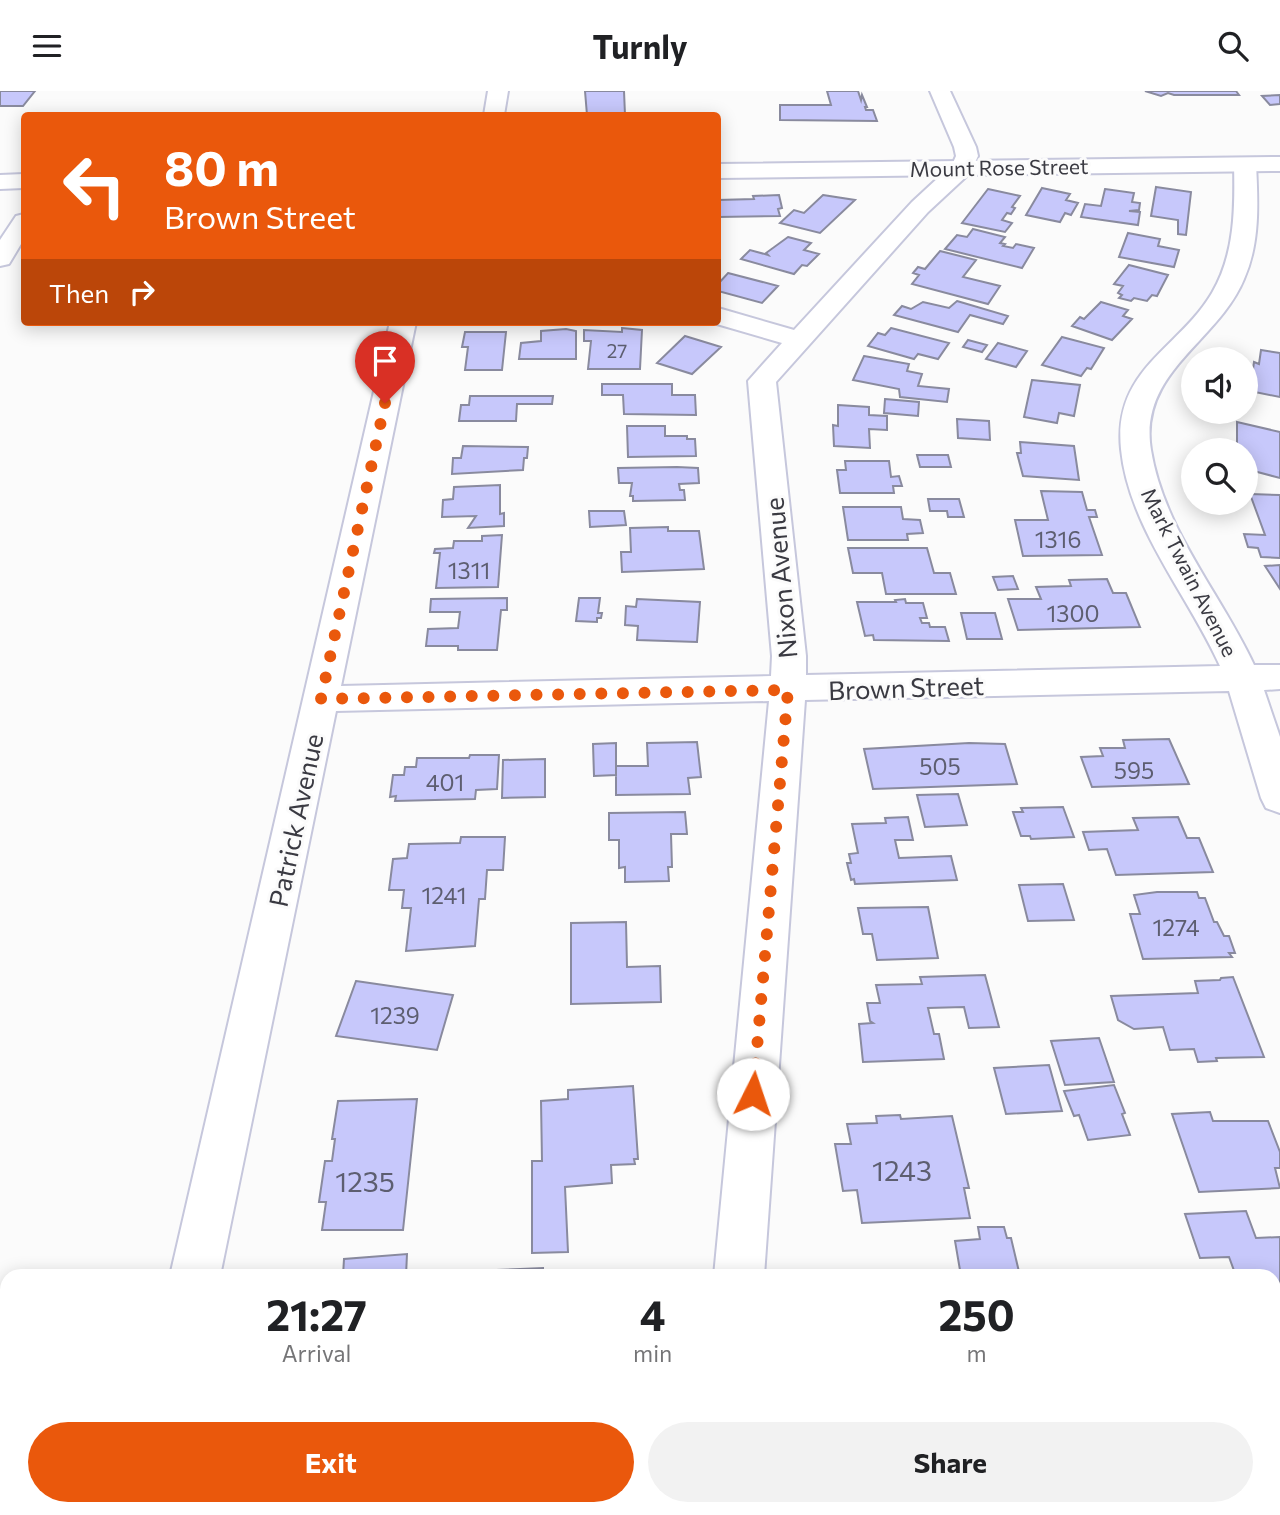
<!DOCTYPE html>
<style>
body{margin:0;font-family:Commissioner,sans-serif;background:#f2f2f2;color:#202124;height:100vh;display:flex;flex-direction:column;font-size:26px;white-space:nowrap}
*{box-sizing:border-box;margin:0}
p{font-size:23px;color:#757577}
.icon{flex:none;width:38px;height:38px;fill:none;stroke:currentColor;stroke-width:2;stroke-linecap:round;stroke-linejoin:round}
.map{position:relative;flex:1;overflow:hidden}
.details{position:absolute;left:0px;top:1178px;width:1281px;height:247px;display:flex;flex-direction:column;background:#fff;border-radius:21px 21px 0 0;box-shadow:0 4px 18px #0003}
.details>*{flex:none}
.banner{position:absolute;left:21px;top:21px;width:700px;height:214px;border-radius:7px;box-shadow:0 4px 18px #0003;background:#ea580c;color:#fff;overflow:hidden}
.controls{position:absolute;left:1181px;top:256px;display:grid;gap:14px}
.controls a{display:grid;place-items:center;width:77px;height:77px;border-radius:50%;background:#fff;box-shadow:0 4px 18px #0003;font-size:35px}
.pin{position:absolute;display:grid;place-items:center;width:60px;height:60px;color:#fff;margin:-72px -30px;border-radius:50% 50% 50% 0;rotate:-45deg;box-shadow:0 0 7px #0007}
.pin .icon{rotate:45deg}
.me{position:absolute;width:77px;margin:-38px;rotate:4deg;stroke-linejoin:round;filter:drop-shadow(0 0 5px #0008)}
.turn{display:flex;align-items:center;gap:24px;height:147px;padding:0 28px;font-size:32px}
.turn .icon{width:91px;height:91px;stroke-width:2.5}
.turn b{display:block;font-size:49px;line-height:60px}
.then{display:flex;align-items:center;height:66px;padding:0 28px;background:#0003;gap:14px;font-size:26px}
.eta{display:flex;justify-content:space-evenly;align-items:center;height:119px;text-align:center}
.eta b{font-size:42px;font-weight:700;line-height:49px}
.primary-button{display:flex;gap:14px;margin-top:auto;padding:14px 28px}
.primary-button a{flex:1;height:80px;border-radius:42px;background:#ea580c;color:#fff;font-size:28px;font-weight:700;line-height:80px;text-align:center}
.primary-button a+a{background:#f2f2f2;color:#202124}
header{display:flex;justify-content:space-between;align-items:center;height:91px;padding:0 28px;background:#fff;font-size:32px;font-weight:700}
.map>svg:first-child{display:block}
</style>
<header><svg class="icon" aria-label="menu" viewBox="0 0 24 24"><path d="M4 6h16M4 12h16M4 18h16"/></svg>Turnly<svg class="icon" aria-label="search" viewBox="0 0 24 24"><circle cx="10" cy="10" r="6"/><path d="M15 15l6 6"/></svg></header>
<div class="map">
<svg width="1280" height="1424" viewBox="0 0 1280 1424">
<rect width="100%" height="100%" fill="#fbfbfb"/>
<path fill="#c7c8fb" stroke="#898a9e" stroke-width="2" d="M0 0H35L23 15H0Z
M585 0H624L625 24H587Z
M827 0H858L861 9 862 4 867 16H865L866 19H873L877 30 780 29V14H831Z
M1145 0H1236L1239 4H1174L1168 2 1161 5Z
M1280 4V13L1270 14 1262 5Z
M1156 96 1191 101 1186 144 1178 143V129L1151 125Z
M1042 97 1070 103 1066 109 1078 112 1071 124 1065 122 1060 131 1026 124Z
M988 98 1020 105 1012 116 1015 117 1011 123 1007 122 1002 129 1012 132 1005 141 962 132Z
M1105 98 1134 102 1132 111 1140 112 1139 119 1129 120 1140 121 1138 134 1081 126 1085 113 1101 115Z
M779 104 782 117 778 118 780 125 718 126V109L754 108 753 105Z
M823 104 855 109 820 142 780 132 794 119 804 122Z
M973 138 1005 146 1000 152 1005 153 1003 155 1013 157 1016 153 1034 157 1022 177 945 158 957 144 967 146Z
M1128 142 1160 148 1158 155 1179 159 1174 176 1119 166Z
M788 146 811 152 804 159 819 163 807 175 802 174 794 183 741 168 750 159 768 164 766 162Z
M940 160 976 169 963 186 1000 195 988 213 912 193 919 184 913 182 918 176 925 178Z
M1129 174 1168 184 1157 205 1152 204 1147 210 1134 207 1131 210 1119 207 1122 204 1118 202 1123 195 1114 193Z
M728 182 778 195 762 212 718 200V193Z
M957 210 1008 225 1003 233 970 224 958 241 894 224 902 215 911 218 923 211 949 217Z
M1101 211 1128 219 1123 225 1132 228 1112 249 1072 235 1080 226 1084 228Z
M622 237 642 239 640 278H588L591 250H584V239L622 241Z
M891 237 949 252 938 268 918 263 914 268 868 255 878 242 885 244Z
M566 238 576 240V268H519L521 252 541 250V240Z
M465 241H506L502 279H465L468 256H462Z
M685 245 721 256 692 283 657 272Z
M1062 246 1104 257 1091 278 1087 277 1081 285 1042 274Z
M968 249 987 254 982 261 963 256Z
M998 252 1027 260 1016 276 986 268Z
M1261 259 1280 262V306L1250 300 1254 271 1259 273Z
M864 265 909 273 907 280 922 283 918 295 949 298 947 311 900 306 899 298 853 289Z
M1032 289 1080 294 1074 325 1059 322 1057 332 1024 326Z
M602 293H672V304H695L696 324 624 323 623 304H602Z
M470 305H553L552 313H517L516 330H459L461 314H469Z
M885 308 919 311 918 325 884 322Z
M838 314 869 316V324L887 325V339L869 338 870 357 834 355 833 334 838 335Z
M957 328 989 330 990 349 958 347Z
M1237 331 1280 341V387L1246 378V359H1237Z
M627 335H665V345H687V348H695L696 365 628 366Z
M1020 351 1074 355 1079 389 1023 385 1017 362H1021Z
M463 355 528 356 527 367H524L523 379 452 383 453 367H461Z
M917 364H948L951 376H920Z
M845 370H889L891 386 899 385 902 395H893L894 402H840L837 379H846Z
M677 376 698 377 699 392 679 393 680 399H684L685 409 633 410V405H630L632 392H619L618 377Z
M500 394V423L504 422V435L468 437 476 425 442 426 443 409 453 408 454 396Z
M1041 400 1082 401 1087 419H1095L1097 426H1089L1102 464 1023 465 1015 429H1048Z
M1250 403 1280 404V467L1261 466 1258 457 1248 456 1244 443 1265 444Z
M928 408H959L964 426H948L947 420H930Z
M843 416H901L903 428 920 429 923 442 907 443 908 449H848Z
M589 420H624L626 434 590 436Z
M668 436V440H699L704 478 622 481 621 461H631L630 437Z
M502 444 498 496 436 497 440 462H434L435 458 453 457 454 450H482V445Z
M848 457H927L934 482H950L956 503H886L882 482H853Z
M1280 474V498L1265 475Z
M1013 485 1018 498 998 499 993 486Z
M1107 488 1113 502H1126L1140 536 1018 539 1008 508H1041L1036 496 1071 495 1069 489Z
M507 507V519H501L497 559H458V555H426L428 538 458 537 460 521H430L431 508Z
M579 507H600L598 522H602L601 527H597V531L576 530Z
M637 508 700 511 697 551 637 549 638 535 625 534 626 515 636 516Z
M905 508 906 512H923L927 527H920L922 532H929L930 536H945L949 550 874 549 873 544 865 545 857 511H896L895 509Z
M961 522H995L1002 548H967Z
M1169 648 1189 693 1092 696 1081 666 1103 665 1100 657H1125L1123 649Z
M697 651 701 686 688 687 690 703 616 704V675H648L647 652Z
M616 652V684L594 685 593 653Z
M969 652 1005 653 1017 693 873 698 864 658Z
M470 664H499L497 698 476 699 475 708 395 710 396 705 390 706 393 684H404L405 676H416L417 667H469Z
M545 668V706L502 707 503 669Z
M958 703 967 734 925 736 917 704Z
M1063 716 1074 746 1031 748 1030 745H1021L1013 721H1023L1021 717Z
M685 721 687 743H671L672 776H668L669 790 625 791V776L619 777V749H609V722Z
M908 726 913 749H895L899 767 951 765 957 789 855 793 854 788 851 789 847 772H851L849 763 858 762 852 733 886 732 885 727Z
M1178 726 1187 747H1199L1213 781 1116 784 1107 758 1089 759 1083 741 1138 739 1133 727Z
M461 746H505L503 779H487L485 808H479L475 855 406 860 411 817H402L404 799H389L393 768 407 767 409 753 460 752Z
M1063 793 1074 829 1028 830 1019 794Z
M1157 801H1197L1199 807H1205L1214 831H1217L1224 845H1229L1235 862H1229L1232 866 1143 868 1130 823H1140L1134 804Z
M928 816 938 867 877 869 872 843H863L858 817Z
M626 831 627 876 660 875 661 911 571 913V832Z
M985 884 999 936 969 937 964 916 928 917 934 943H939L944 968 863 971 859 933 873 932 870 930 867 912H880L876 894 922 893 920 886Z
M1233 886 1264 966 1216 967 1217 970 1198 971 1194 958 1170 959 1163 936 1134 938 1118 929 1111 905 1198 902 1195 890 1220 889 1221 887Z
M356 890 453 904 437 959 336 945Z
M1099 947 1114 991 1065 994 1051 950Z
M1049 974 1062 1020 1006 1023 994 977Z
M1114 994 1125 1022 1122 1023 1130 1044 1088 1049 1079 1024 1074 1025 1064 1000Z
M633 995 638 1068H634L635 1073 611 1074 612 1092 565 1096 568 1161 532 1162V1070H542L541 1010 568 1008V999Z
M417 1008 403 1139H322L326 1111H319L325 1070H332L335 1048H332L338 1010Z
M1210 1021 1213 1030H1268L1280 1061V1077H1275L1280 1097 1199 1101 1172 1023Z
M900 1024 901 1028 952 1025 969 1097H964L970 1127 862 1132 857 1099 843 1100 835 1053H851L847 1033 877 1032 876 1025Z
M1246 1120 1256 1147 1280 1146V1254H1274V1185H1236L1229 1166 1200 1167 1185 1123Z
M978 1136H1004L1007 1147H1011L1020 1185H961L955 1150 980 1148Z
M407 1163 406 1185H343L344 1168Z
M543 1177V1185H497V1179Z
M1274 1299H1280V1424H1238L1236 1418H1274Z
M491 1418H595V1424H491Z
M852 1418H1008L1009 1424H853Z"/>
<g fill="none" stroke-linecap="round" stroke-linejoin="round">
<defs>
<path id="street" d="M488 0H508L504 24H484Z
M930 0H950L976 56 978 65 970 82 928 121 776 291 806 565V584L1220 575C1188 504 1129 437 1121 358 1113 278 1179 258 1212 202 1235 163 1235 117 1234 73L1237 68H1253L1256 73C1258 112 1260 152 1244 188 1218 251 1138 281 1151 359 1164 439 1221 503 1254 574H1280V598L1264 599 1280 646V722L1266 717 1261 707 1229 600 805 609 764 1185H714L769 610 336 620 220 1185H170L390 231H416L341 595 771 585 772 565 748 290 782 252 710 231H718V217L794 239 912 111 952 74 956 65 954 56Z
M24 123V148L9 173 0 175V149L16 125Z
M116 1418H172L171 1424H115Z
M693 1418H749V1424H693Z"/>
<path id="secondary" d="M1280 66V80L718 87V73Z
M24 83V97L0 98V84Z"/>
</defs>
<use href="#street" stroke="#c6c7dc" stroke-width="4"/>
<use href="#secondary" stroke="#c6c7dc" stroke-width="4"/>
<use href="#street" fill="#fff" fill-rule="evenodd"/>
<use href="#secondary" fill="#fff" fill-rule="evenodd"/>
</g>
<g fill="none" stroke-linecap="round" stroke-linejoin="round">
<path stroke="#ea580c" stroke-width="12" stroke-dasharray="0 21.6" d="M385 312 321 608 788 599 753 1003"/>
</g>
<g text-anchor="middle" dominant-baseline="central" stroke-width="6" stroke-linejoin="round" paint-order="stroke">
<g font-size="19" fill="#5d5e70">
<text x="617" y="259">27</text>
</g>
<g font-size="21" fill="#3a3a42" stroke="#fbfbfb">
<text transform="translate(999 76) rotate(-1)">Mount Rose Street</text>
<text transform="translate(1190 481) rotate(63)">Mark Twain Avenue</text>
</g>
<g font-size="23" fill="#5d5e70">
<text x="1058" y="448">1316</text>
<text x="469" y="479">1311</text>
<text x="1073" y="522">1300</text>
<text x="940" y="675">505</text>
<text x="1134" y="679">595</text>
<text x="445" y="691">401</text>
<text x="444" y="804">1241</text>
<text x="1176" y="836">1274</text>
<text x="395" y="924">1239</text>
</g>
<g font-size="26" fill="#3a3a42" stroke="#fbfbfb">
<text transform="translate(780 487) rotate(-95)">Nixon Avenue</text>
<text transform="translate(906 596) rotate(-2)">Brown Street</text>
<text transform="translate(295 729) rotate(-78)">Patrick Avenue</text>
</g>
<g font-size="28" fill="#5d5e70">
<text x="902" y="1079">1243</text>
<text x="365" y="1090">1235</text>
</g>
</g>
</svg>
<div class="controls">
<a><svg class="icon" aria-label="sound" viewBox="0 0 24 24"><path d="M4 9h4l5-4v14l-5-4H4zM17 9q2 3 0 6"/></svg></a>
<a><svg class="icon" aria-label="search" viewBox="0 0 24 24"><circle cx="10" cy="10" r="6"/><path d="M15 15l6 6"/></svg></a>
</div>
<div class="pin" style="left:385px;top:312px;background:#d93025"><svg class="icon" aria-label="arrive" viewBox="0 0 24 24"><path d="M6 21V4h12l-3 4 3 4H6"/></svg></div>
<svg class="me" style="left:753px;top:1003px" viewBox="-20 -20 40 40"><circle r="19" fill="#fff"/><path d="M0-13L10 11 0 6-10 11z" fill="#ea580c"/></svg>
<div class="banner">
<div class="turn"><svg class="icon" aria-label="left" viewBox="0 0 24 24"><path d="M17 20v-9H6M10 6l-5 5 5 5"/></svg><div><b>80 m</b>Brown Street</div></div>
<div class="then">Then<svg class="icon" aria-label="right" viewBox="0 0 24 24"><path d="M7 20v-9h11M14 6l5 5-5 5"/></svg></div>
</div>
<section class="details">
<div class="eta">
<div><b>21:27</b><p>Arrival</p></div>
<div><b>4</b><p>min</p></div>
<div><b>250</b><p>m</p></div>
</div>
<div class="primary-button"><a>Exit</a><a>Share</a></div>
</section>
</div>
